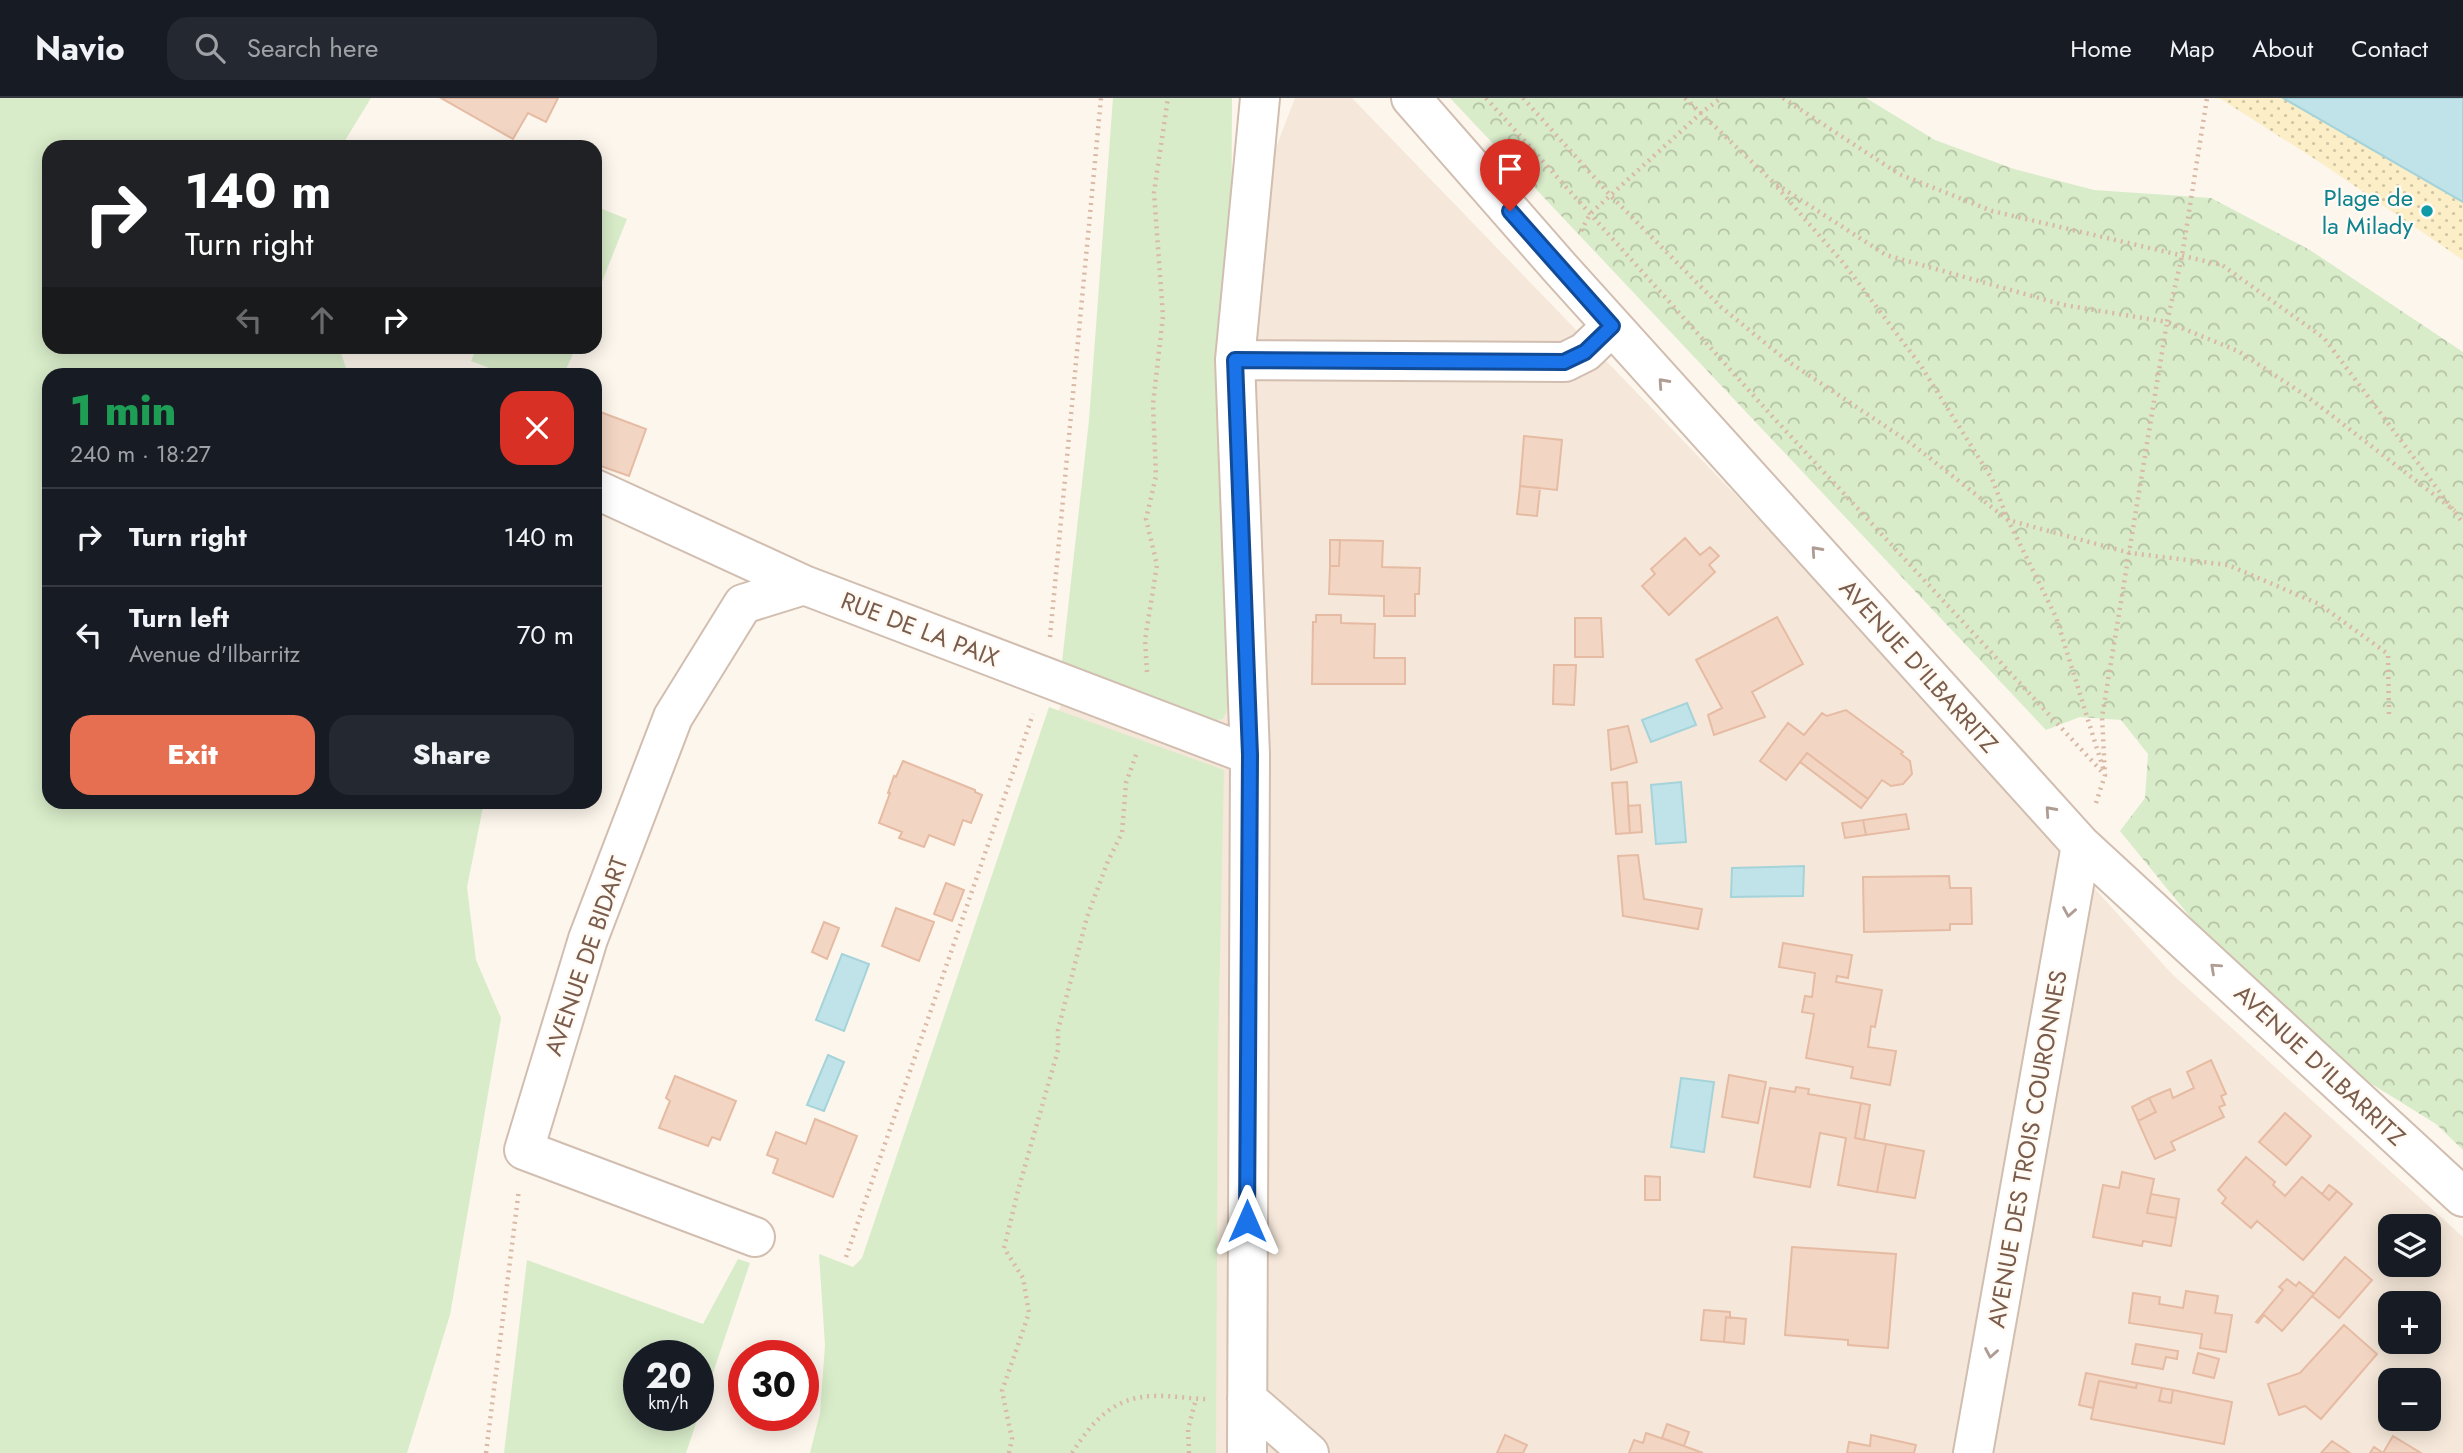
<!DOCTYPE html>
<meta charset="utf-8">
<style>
body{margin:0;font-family:Jost,sans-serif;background:#242831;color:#f1f3f6;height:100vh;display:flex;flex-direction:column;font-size:26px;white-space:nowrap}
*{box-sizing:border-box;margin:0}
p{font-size:23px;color:#9ea1a6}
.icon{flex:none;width:38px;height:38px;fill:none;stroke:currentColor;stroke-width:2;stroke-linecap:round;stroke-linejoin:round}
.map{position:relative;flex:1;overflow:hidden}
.details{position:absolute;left:42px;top:270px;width:560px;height:441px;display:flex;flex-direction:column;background:#171b24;border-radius:21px;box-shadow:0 4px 18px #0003}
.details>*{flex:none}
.top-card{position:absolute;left:42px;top:42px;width:560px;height:214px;border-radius:21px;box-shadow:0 4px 18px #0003;background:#202124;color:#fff;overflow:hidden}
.fabs{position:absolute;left:2378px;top:1116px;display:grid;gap:14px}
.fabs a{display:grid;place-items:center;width:63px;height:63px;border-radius:14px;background:#171b24;box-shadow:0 4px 18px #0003;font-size:35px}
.speed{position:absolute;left:623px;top:1242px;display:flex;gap:14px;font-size:35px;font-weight:700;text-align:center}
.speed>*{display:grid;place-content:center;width:91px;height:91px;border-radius:50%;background:#171b24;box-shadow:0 4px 18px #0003;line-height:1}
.speed small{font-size:18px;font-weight:400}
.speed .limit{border:10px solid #d22;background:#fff;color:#111}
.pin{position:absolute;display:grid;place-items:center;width:60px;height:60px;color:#fff;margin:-72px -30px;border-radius:50% 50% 50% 0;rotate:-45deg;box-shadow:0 0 7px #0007}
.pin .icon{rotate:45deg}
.me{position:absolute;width:77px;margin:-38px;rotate:0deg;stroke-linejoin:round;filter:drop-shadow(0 0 5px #0008)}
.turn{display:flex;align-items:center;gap:24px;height:147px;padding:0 28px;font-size:32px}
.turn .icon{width:91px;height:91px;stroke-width:2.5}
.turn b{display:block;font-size:49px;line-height:60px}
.lanes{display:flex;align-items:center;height:66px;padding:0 28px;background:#0003;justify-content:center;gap:35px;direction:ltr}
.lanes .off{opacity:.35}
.round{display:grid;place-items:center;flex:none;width:74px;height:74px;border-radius:21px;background:#242831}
.headline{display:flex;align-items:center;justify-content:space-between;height:119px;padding:0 28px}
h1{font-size:42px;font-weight:800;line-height:52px;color:#1e9e55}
.cta{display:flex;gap:14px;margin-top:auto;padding:14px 28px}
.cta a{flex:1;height:80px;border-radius:21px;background:#e76f51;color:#fff;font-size:28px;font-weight:800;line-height:80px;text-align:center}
.cta a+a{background:#242831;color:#f1f3f6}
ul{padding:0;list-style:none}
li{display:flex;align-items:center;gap:21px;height:98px;padding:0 28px;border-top:2px solid #363941}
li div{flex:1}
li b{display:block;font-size:26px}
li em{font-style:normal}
header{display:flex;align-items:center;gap:42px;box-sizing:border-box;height:98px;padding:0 35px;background:#171b24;border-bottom:2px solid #363941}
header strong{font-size:33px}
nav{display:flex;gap:38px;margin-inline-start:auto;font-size:24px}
.search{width:490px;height:63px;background:#242831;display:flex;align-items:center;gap:18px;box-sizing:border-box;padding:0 24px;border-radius:21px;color:#9ea1a6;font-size:26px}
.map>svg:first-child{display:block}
</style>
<header>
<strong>Navio</strong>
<div class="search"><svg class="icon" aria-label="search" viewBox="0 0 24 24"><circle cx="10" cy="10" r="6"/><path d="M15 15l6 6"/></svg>Search here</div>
<nav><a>Home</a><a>Map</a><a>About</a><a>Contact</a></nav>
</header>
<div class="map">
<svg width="2463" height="1355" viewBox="0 0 2463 1355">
<defs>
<pattern id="sand-dots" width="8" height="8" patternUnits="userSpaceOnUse" patternTransform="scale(1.75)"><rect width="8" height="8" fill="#fcefc7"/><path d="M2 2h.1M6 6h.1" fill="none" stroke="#d1c5a4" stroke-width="1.8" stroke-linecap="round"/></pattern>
<pattern id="park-crowns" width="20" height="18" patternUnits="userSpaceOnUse" patternTransform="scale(1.75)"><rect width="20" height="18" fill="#d8ecc9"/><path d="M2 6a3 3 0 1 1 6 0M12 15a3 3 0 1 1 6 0" fill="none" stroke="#b4c2a5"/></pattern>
</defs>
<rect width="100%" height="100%" fill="#fdf6ec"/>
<path fill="#f5e8da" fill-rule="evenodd" d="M1295 0H1352L1785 448 2172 876 2463 1139V1355H826L1013 731ZM2390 1129H2429V1167H2390ZM2390 1206H2429V1244H2390ZM2390 1283H2429V1321H2390Z"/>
<path fill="#d8ecc9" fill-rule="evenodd" d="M0 0H371L341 49H49V248L339 249 348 276H49V704H484L467 789 476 862 501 920 450 1217 407 1355H0Z
M1113 0H1232L1229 607 1223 621 1210 623 1062 564 1089 322Z
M595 108 627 121 595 201Z
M477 249V248L576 249 564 276H505L471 263Z
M1049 609 1224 672 1218 955 1216 1355H810L820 1315 825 1247 819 1156 853 1169 862 1160Z
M738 1161 750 1165 686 1355H504L527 1162 703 1226ZM698 1258V1318H639V1258Z"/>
<path fill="url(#sand-dots)" d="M2212 0H2452L2463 6V162L2321 65 2221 1Z"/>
<path fill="url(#park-crowns)" d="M1450 0H1866L1935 42 2014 71 2094 92 2211 100 2310 152 2463 254V1052L2436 1026 2280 929 2120 733 2145 700 2148 656 2121 622 2080 619 2046 632Z"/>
<path fill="#bfe3e8" stroke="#a5d3da" stroke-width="2" d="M2283 0H2463V104Z
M1687 605 1696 627 1651 644 1642 622Z
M1681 684 1686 744 1656 746 1651 687Z
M1804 768 1803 798 1731 799 1732 770Z
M842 856 869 866 844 933 816 922Z
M828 957 844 964 824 1013 807 1007Z
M1681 980 1714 984 1704 1054 1671 1049Z"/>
<path fill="#f3d5c3" stroke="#e6bba3" stroke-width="2" d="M441 0H558L546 24 528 15 513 41Z
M595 312 646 331 629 378 595 366Z
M1524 338 1562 342 1557 392 1520 388Z
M1520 388 1540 390 1537 418 1517 416Z
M1685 440 1700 457 1710 449 1719 458 1709 467 1715 474 1669 517 1642 488 1655 476 1651 471Z
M1330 442H1340L1339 468H1330Z
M1340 442 1383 443 1382 469 1420 470 1419 496H1415V518H1384V498L1329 496 1330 468H1339Z
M1316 517H1341V525L1375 526 1374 560H1405V586H1312L1313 524H1316Z
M1777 519 1803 566 1752 594 1765 619 1714 637 1708 617 1722 610 1696 562Z
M1575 520H1601L1603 559H1575Z
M1554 567H1576L1574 607 1553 606Z
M1846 612 1903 654 1901 656 1910 663 1912 676 1903 686 1891 688 1882 682 1868 701 1807 655 1786 682 1760 663 1788 625 1804 637 1822 615 1827 618Z
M1628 628 1637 664 1611 672 1608 632Z
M1807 655 1868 701 1861 710 1800 664Z
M903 663 975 692V694L982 697 971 725 963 722 954 747 929 737 924 749 899 740 902 734 879 725 890 695H888L894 678 896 679Z
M1627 684 1630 735 1616 736 1612 685Z
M1640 707 1642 734 1630 735 1628 708Z
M1906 716 1909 731 1866 737 1863 722Z
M1863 722 1866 737 1845 740 1842 725Z
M1638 757 1644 801 1702 811 1698 831 1623 818 1618 758Z
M1949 778 1950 790H1971L1972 826H1950V832L1864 834 1863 779Z
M946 785 964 792 952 823 934 816Z
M896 810 934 824 919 863 882 848Z
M824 824 839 830 827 861 812 854Z
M1783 845 1852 857 1848 880 1837 878 1836 884 1882 892 1875 929 1871 928 1868 949 1896 953 1890 987 1851 980 1853 969 1806 960 1814 916 1802 914 1805 898 1812 899 1815 875 1779 869Z
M2211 962 2226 996 2221 998 2225 1007 2219 1009 2224 1019 2171 1044 2175 1052 2155 1061 2138 1023 2156 1014 2149 1000 2170 991 2173 1000 2194 990 2187 974Z
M1729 977 1766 984 1758 1025 1722 1019Z
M675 978 736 1003 720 1042 712 1039 708 1048 659 1030 670 1003 666 1000Z
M1796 989 1809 991 1808 996 1861 1005 1855 1040 1886 1046 1877 1094 1838 1087 1846 1040 1820 1035 1810 1089 1754 1079 1770 990 1795 994Z
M2149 1000 2156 1014 2138 1023 2132 1009Z
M1861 1005 1870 1007 1864 1042 1855 1040Z
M2285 1015 2311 1038 2286 1067 2259 1044Z
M815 1021 857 1038 833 1099 773 1075 778 1061 767 1057 776 1034 806 1046Z
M1886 1046 1924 1053 1915 1100 1877 1094Z
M2246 1059 2275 1084 2273 1087 2285 1098 2302 1079 2329 1102 2337 1093 2352 1106 2303 1162 2257 1123 2251 1130 2222 1105 2226 1100 2218 1092Z
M2122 1074 2154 1081 2147 1115 2176 1120 2171 1148 2143 1143 2142 1148 2093 1139 2103 1087 2119 1090Z
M1645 1078 1660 1079V1102H1645Z
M2329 1087 2337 1093 2329 1102 2322 1096Z
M2151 1096 2179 1101 2176 1120 2147 1115Z
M1792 1149 1896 1156 1888 1250 1848 1247V1242L1785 1237Z
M2345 1159 2372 1182 2339 1220 2312 1198Z
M2287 1181 2296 1188 2299 1184 2314 1196 2282 1233 2264 1217 2258 1225 2256 1224 2283 1192 2279 1189Z
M2186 1193 2218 1198 2215 1215 2232 1217 2226 1254 2200 1250 2202 1236 2129 1225 2133 1195 2160 1199 2159 1206 2183 1210Z
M1704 1212 1730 1214V1220L1726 1219 1724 1244 1701 1242Z
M1726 1219 1746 1221 1744 1246 1724 1244Z
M2344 1227 2377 1256 2321 1321 2305 1308 2279 1317 2268 1286 2300 1275Z
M2136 1246 2178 1253 2177 1261 2166 1259 2163 1271 2132 1266Z
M2198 1255 2219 1261 2214 1280 2193 1275Z
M2086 1275 2137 1285 2136 1290 2099 1283 2093 1310 2079 1307Z
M2099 1283 2136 1290 2137 1285 2162 1290 2159 1303 2171 1305 2173 1292 2232 1304 2224 1346 2091 1321Z
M2162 1290 2173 1292 2171 1305 2159 1303Z
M1667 1326 1689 1334 1684 1348 1662 1340Z
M1646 1335 1684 1348 1703 1355H1629L1634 1342 1643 1345Z
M1505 1337 1527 1347 1523 1355H1497Z
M1871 1337 1916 1347 1914 1355H1847L1849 1344 1870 1348Z
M2393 1338 2421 1355H2370L2374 1349 2383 1355Z
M2332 1343 2350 1355H2321Z"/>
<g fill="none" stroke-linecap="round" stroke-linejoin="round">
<defs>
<path id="minor" d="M1411 0 1560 170 2081 747 2463 1099
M1235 262 1565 264 1585 254 1612 228
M595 391 804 487 1250 657
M755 1139 524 1052 588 841 673 619 743 506 804 487
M1247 1301 1309 1355
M1247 1355 1250 657 1235 262 1260 0
M1973 1355 2081 747"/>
</defs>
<use href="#minor" stroke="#d1beb0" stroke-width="42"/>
<path stroke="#d9b8a5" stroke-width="4.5" stroke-dasharray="2 5" stroke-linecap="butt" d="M1486 0 1771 317 2105 677
M1523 0 1611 98 1721 209 1786 262 1912 346 2008 422 2130 455 2228 467 2319 506 2388 556 2389 618
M1685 0 1773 84 1886 157 2064 207 2167 224 2182 158 2207 0
M1783 0 1899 76 1992 113 2222 167 2324 240 2463 425
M1777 89 1845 167 1921 268 1992 381 2008 422 2056 519 2103 670
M1581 133 1590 116 1701 15 1721 0
M1050 539 1101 0
M1147 574 1145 542 1157 467 1146 421 1156 378 1153 306 1163 218 1154 94 1168 0
M2096 705 2105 677 2102 619 2167 224 2238 253 2308 299 2455 413
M846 1159 1033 616
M486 1355 519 1091
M1009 1355 1012 1341 1002 1293 1029 1215 1023 1180 1004 1150 1019 1089 1058 952V932L1087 819 1108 763 1122 735 1126 685 1137 654
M1072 1355C1092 1324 1113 1299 1153 1298 1171 1297 1190 1301 1208 1301
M1189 1355 1188 1331 1196 1301"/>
<use href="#minor" stroke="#fff" stroke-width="38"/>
</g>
<defs><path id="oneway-chevron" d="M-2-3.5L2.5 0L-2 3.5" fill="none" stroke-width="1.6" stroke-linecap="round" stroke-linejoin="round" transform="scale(1.75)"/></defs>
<g stroke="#af9d94">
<use href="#oneway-chevron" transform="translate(1663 285) rotate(-132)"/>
<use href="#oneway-chevron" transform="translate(1816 453) rotate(-132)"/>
<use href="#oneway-chevron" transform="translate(2050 713) rotate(-132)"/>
<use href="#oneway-chevron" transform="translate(2069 814) rotate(100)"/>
<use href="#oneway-chevron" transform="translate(2215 870) rotate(-138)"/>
<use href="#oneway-chevron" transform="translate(1991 1255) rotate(100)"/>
</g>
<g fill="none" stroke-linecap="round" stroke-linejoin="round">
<defs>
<path id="route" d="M1247 1123 1250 657 1235 262 1564 264 1585 254 1612 228 1510 113"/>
</defs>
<use href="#route" stroke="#114b97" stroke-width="18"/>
<use href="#route" stroke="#1a73e8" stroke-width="12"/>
</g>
<circle fill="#0f9aa8" stroke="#fffaf3" stroke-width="2.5" cx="2427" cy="113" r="7"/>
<g text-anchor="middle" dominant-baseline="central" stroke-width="5" stroke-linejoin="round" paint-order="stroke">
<g font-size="24" fill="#0d838f" stroke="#fffaf3" text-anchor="end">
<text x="2413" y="99">Plage de<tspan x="2413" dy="28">la Milady</tspan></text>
</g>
<g font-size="24" fill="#7a5c4d" stroke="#fffaf3">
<text transform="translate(920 531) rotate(21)">RUE DE LA PAIX</text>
<text transform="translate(1919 568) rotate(48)">AVENUE D'ILBARRITZ</text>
<text transform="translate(586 858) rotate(-71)">AVENUE DE BIDART</text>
<text transform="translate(2320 967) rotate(43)">AVENUE D'ILBARRITZ</text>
<text transform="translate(2027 1051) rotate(-80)">AVENUE DES TROIS COURONNES</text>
</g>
</g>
</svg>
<div class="fabs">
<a><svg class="icon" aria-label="layers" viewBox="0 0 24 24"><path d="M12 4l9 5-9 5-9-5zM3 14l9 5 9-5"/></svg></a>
<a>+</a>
<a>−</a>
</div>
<div class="speed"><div>20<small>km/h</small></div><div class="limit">30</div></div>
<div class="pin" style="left:1510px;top:113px;background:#d93025"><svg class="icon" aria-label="arrive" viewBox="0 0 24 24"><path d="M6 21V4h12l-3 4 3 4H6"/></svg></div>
<svg class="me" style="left:1247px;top:1123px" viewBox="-20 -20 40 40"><path d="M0-17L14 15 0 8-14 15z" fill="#1a73e8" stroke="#fff" stroke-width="4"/></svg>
<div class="top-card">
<div class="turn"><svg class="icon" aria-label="right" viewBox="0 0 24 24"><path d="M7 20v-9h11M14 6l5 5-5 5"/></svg><div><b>140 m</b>Turn right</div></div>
<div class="lanes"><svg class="icon off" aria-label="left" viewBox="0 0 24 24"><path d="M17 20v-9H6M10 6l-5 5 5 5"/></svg><svg class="icon off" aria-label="ahead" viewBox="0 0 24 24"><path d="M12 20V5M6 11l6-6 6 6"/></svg><svg class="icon" aria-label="right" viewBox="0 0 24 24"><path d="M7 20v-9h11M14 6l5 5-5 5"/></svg></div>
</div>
<section class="details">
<div class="headline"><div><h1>1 min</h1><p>240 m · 18:27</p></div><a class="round" style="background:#d93025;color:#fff"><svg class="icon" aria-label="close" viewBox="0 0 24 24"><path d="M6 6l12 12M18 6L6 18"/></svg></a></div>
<ul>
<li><svg class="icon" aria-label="right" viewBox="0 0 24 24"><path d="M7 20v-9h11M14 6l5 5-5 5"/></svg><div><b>Turn right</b></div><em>140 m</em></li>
<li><svg class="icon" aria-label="left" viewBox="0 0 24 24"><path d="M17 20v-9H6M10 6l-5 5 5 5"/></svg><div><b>Turn left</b><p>Avenue d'Ilbarritz</p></div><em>70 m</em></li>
</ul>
<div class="cta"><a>Exit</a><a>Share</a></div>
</section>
</div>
